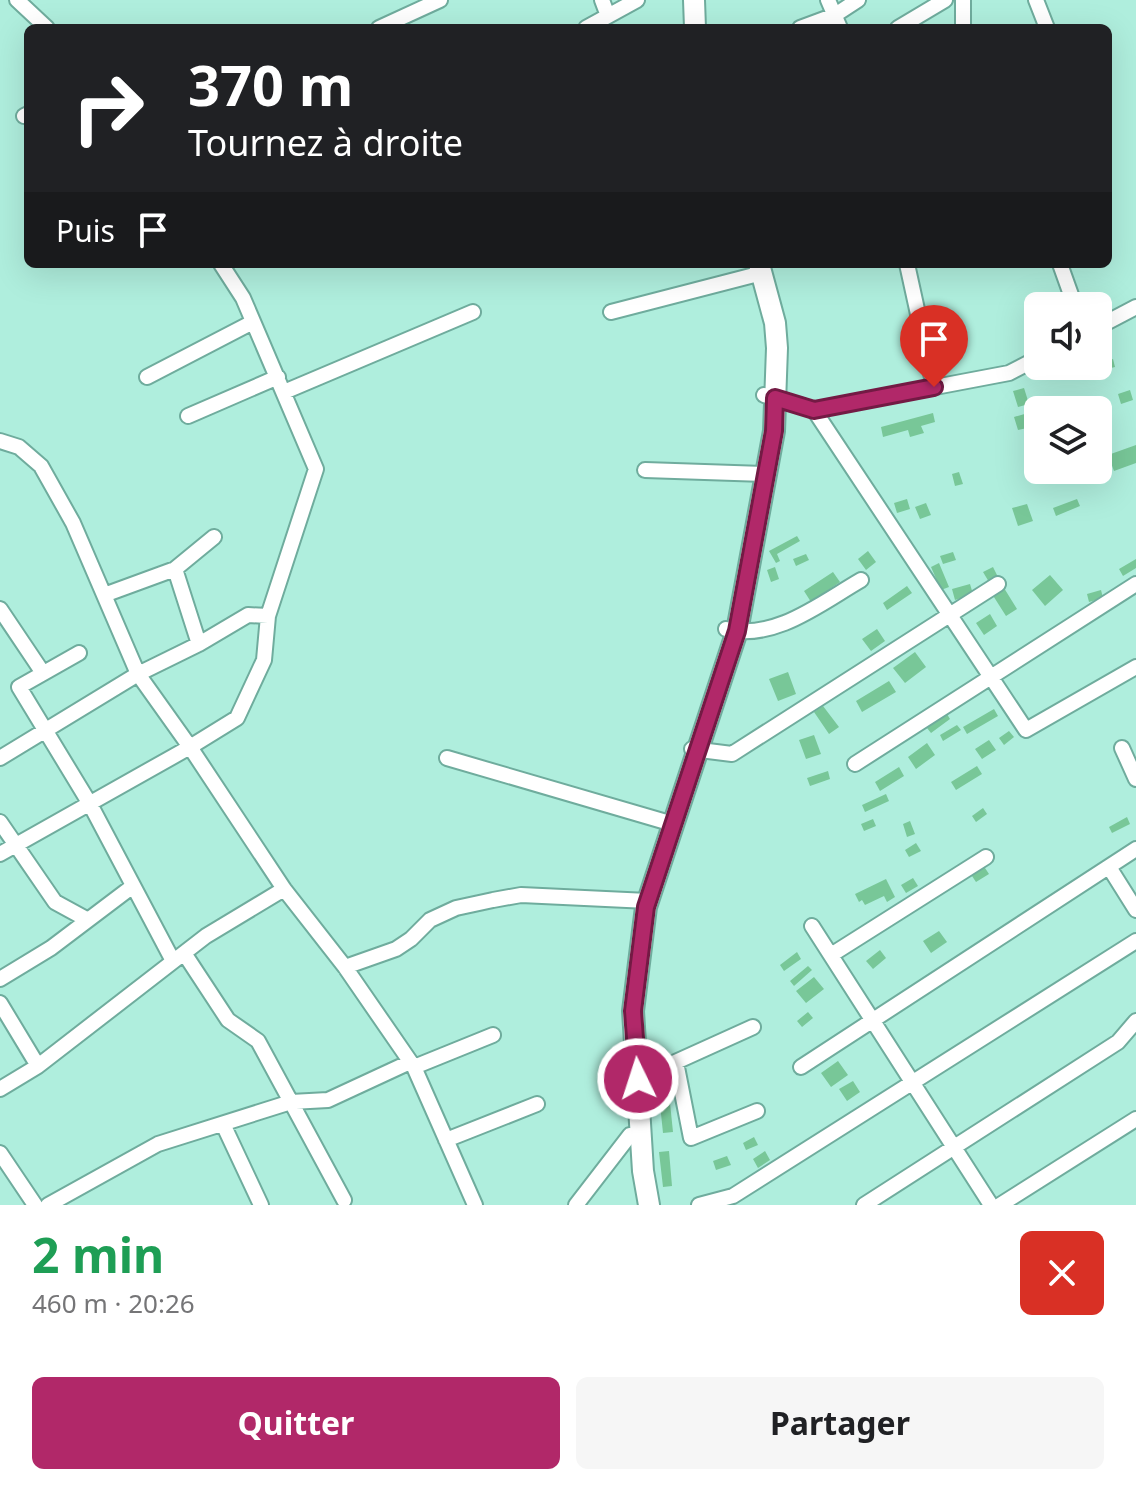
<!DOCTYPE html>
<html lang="fr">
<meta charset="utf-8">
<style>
body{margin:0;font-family:"Noto Sans",sans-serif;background:#f6f6f6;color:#202124;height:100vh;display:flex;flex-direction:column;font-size:30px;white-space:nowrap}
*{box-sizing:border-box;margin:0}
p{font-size:26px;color:#757577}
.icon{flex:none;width:44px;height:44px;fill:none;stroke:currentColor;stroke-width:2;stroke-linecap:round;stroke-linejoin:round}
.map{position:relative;height:1205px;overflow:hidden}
.drawer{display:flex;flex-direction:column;background:#fff;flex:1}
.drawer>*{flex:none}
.top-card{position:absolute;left:24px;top:24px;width:1088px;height:244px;border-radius:12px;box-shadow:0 8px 32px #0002;background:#202124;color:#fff;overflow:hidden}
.tools{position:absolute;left:1024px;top:292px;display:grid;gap:16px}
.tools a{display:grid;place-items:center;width:88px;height:88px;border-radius:12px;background:#fff;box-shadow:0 8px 32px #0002;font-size:40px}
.pin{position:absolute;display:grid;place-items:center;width:68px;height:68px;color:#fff;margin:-82px -34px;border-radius:50% 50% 50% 0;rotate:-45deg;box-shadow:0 0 8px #0007}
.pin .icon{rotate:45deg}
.me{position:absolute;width:88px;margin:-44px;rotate:356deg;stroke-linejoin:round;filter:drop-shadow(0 0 6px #0008)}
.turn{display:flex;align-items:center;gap:28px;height:168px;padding:0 32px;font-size:36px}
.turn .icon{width:104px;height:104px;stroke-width:2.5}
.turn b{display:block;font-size:56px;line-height:68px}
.then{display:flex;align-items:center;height:76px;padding:0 32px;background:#0003;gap:16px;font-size:30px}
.round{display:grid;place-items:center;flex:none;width:84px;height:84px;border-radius:12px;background:#f6f6f6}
.summary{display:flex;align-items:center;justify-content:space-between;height:136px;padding:0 32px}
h1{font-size:48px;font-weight:700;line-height:60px;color:#1e9e55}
.primary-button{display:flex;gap:16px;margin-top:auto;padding:16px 32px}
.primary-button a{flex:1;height:92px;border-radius:12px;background:#b12869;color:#fff;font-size:32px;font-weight:700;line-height:92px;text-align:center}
.primary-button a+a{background:#f6f6f6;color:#202124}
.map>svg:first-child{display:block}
</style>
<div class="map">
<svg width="1136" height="1205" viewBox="0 0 1136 1205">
<rect width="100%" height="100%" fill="#afeedd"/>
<path fill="#78c798" d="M1113 359 1115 367 1091 373 1089 366H1098V363Z
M1024 388 1029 404 1018 407 1013 391Z
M1130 390 1133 400 1121 404 1118 394Z
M933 413 935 422 921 426 924 433 910 437 908 430 883 437 881 427Z
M1028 413 1032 427 1018 430 1014 417Z
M1136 445V463L1114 471 1108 455Z
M959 472 963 484 955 486 952 474Z
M907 499 910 509 897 513 894 503Z
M1077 499 1080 506 1056 516 1053 508Z
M926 503 931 515 920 519 915 507Z
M1027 504 1033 521 1018 526 1012 508Z
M797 536 800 541 777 554 780 561 776 563 769 551Z
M868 551 876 562 866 570 858 559Z
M953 552 956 560 943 564 940 556Z
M806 554 809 560 796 566 793 559Z
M1136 559V568L1123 576 1119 569Z
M939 563 949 587 941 590 931 567Z
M775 567 779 579 771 582 767 570Z
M993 567 998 577 989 582 983 572Z
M833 572 840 582 811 602 804 591Z
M1050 575 1063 590 1045 606 1032 590Z
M970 584 973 594 955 600 952 589Z
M907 586 912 593 887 610 883 603Z
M1004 588 1017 609 1006 616 992 594Z
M1101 590 1103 598 1089 602 1087 594Z
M990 614 997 626 984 635 976 623Z
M877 629 885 641 871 651 862 639Z
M915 652 926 667 905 683 893 668Z
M788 672 796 694 778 701 769 679Z
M889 681 896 692 862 712 856 701Z
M823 706 839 727 829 734 814 712Z
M994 709 998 716 967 734 963 727Z
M947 714 950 719 931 733 927 728Z
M957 725 961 730 943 741 940 735Z
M1009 731 1014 737 1004 745 999 738Z
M814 735 821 754 806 759 799 740Z
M989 740 996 750 982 759 975 749Z
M927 743 935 755 916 769 908 757Z
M977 766 982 774 956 790 951 782Z
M899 767 904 776 880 791 875 782Z
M828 771 830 779 810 786 807 778Z
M886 794 889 801 865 812 862 805Z
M983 808 987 814 976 822 972 816Z
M1127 817 1130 824 1112 833 1109 827Z
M873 819 876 826 864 831 861 824Z
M910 821 915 834 907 837 903 824Z
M916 843 921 851 909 857 905 850Z
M983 865 989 874 976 882 970 873Z
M913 878 918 886 906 893 901 885Z
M886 879 895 897 887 902 884 896 865 905 862 900 859 902 855 894Z
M939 931 947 942 931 953 923 941Z
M880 950 886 958 873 969 866 961Z
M797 952 801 959 784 971 780 965Z
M808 966 812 970 794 986 790 981Z
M814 977 824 989 806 1003 796 991Z
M808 1012 813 1018 802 1027 797 1021Z
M838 1061 848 1075 831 1087 821 1073Z
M853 1081 860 1092 847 1101 839 1089Z
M670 1103 673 1132 663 1133 660 1104Z
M754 1137 758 1145 746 1150 743 1143Z
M669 1151 672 1186 663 1187 659 1152Z
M765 1151 770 1160 758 1168 753 1159Z
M727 1156 731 1165 716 1170 713 1161Z"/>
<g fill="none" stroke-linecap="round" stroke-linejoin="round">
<defs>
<path id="street" d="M17 0 47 28
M602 0 608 16
M828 0 840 28
M963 0V28
M1036 0 1047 28
M379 28 440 0
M586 28 637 0
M800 28 835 15 858 0
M898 28 945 0
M24 116 28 114
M221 264 243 298 316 469 268 616 264 660 237 718 190 747 284 889 345 967 414 1067 475 1205
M907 264 934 387
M1060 264 1075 306
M611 312 762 273
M1098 327 1136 307
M147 377 253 322
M284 392 473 312
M764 395 814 410 1009 373 1038 358
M814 410 1026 730 1136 667
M188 416 278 377
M0 441 19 447 41 466 73 523 138 674 190 747 0 854
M645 470 766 474
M175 569 199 644
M104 595 175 569 214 537
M0 609 43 673
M726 629C775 641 821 603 861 580
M79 653 19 687 90 804 173 961
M1122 748 1136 779
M692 749 732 754 998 584
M0 758 138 674 199 644 248 615 268 616
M447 758 673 824
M855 764 1136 584
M0 822 55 902 88 920
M1109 867 1136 910
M812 926 991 1205
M184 953 228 1020 258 1041 344 1200
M831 955 986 857
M345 967 396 949 411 939 430 920 456 908 493 900 521 895 648 901
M0 979 51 948 133 886
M0 1003 38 1066
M676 1062 691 1138 757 1111
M414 1067 493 1035
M801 1067 1136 849
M627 1084 753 1027
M0 1089 38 1066 206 936 284 889
M223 1124 261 1205
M446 1140 537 1104
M0 1153 35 1205
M48 1205 158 1144 291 1102 328 1100 410 1062
M576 1205 630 1135
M699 1205 733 1196 1136 941
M864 1205 1118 1042 1136 1021
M1000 1205 1136 1119"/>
<path id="secondary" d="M694 0 695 28
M649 1205 643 1171 633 1011 646 907 737 631 774 431 777 348 775 323 759 264"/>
</defs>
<use href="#street" stroke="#6fac9d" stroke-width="18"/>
<use href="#secondary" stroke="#6fac9d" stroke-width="24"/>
<use href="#street" stroke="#fff" stroke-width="14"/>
<use href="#secondary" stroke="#fff" stroke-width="20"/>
</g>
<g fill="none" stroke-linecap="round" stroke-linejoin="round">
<defs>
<path id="route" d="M638 1079 633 1011 646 907 737 631 774 431 775 398 814 410 934 387"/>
</defs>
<use href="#route" stroke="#731a44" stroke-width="20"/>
<use href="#route" stroke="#b12869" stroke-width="14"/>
</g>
</svg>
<div class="tools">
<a><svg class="icon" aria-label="sound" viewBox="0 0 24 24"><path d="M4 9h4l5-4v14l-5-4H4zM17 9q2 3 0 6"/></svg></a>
<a><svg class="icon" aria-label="layers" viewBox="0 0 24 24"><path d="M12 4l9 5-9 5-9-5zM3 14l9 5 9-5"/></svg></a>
</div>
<div class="pin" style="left:934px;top:387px;background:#d93025"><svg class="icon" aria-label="arrive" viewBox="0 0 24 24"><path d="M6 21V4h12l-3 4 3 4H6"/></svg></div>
<svg class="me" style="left:638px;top:1079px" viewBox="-20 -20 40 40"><circle r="17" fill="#b12869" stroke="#fff" stroke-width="3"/><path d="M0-11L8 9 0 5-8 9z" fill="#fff"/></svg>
<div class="top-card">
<div class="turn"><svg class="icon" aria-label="right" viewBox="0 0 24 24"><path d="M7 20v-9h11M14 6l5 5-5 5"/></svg><div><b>370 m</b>Tournez à droite</div></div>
<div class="then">Puis<svg class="icon" aria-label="arrive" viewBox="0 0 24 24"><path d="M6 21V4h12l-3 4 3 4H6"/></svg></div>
</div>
</div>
<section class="drawer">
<div class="summary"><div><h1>2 min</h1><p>460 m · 20:26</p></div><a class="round" style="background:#d93025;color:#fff"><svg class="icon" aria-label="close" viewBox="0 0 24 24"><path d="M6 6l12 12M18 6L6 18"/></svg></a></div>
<div class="primary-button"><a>Quitter</a><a>Partager</a></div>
</section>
